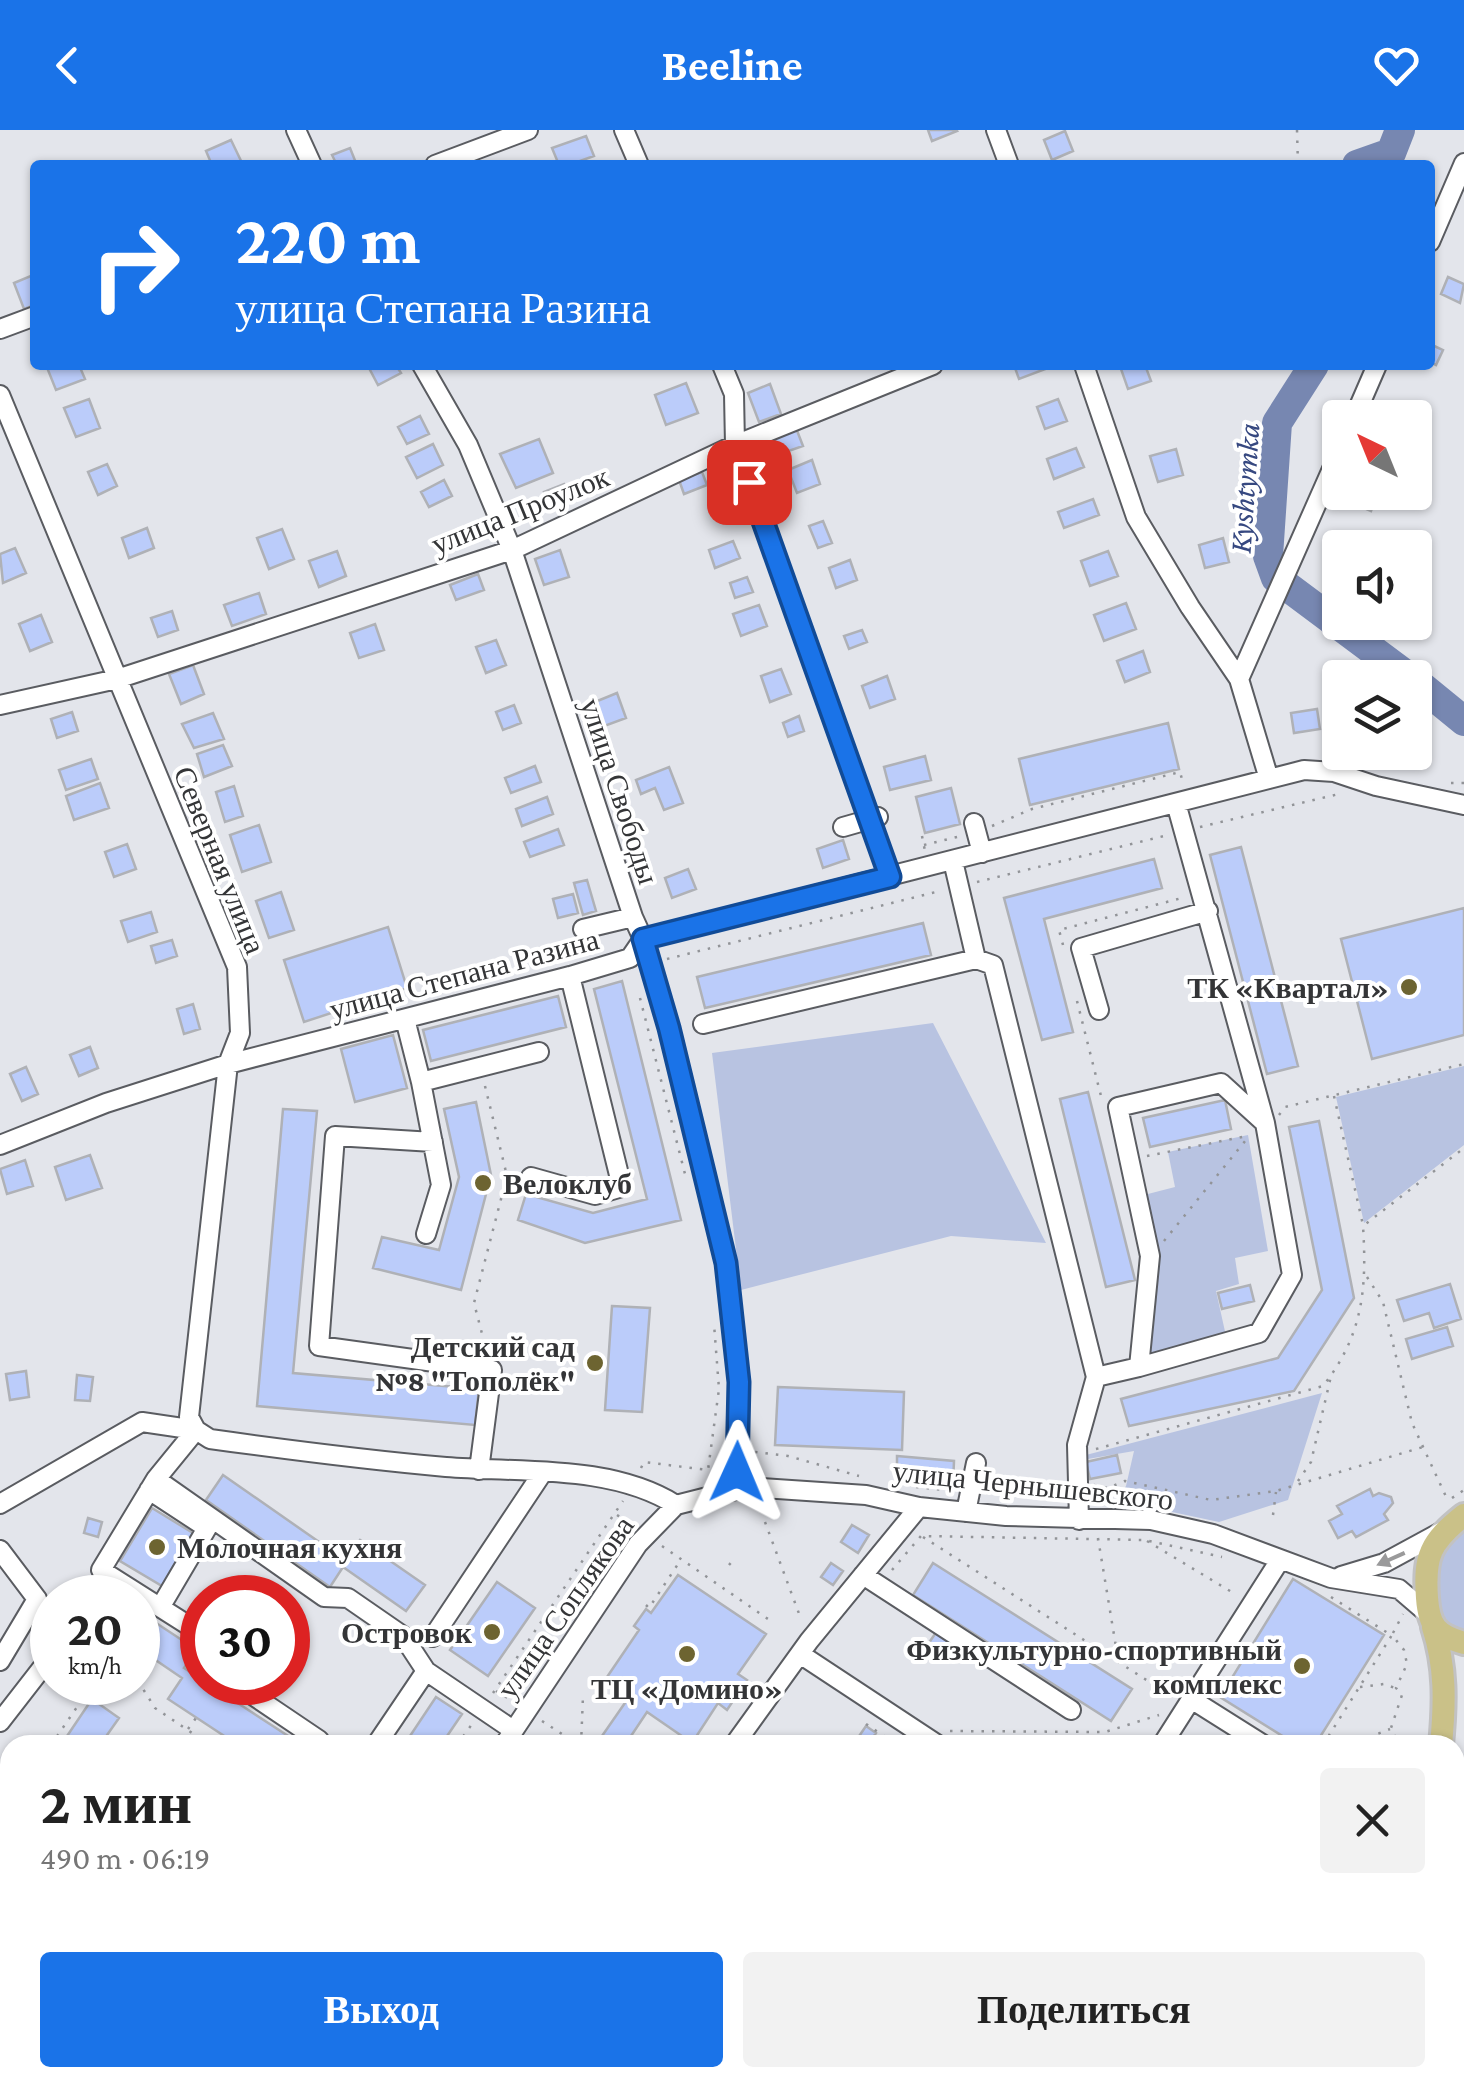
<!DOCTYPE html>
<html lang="ru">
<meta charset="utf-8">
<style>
body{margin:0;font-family:"Crimson Pro",serif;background:#f2f2f2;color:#222;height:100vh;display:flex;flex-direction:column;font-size:38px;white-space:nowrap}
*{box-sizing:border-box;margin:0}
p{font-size:32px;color:#767676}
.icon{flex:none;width:55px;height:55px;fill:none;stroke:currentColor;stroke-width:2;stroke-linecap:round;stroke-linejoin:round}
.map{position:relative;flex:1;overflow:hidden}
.panel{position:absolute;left:0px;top:1605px;width:1465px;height:352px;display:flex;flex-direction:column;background:#fff;border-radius:30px 30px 0 0;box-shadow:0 2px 8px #0004}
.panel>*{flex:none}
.guide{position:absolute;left:30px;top:30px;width:1405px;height:210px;border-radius:10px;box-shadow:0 2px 8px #0004;background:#1a73e8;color:#fff;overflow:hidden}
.needle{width:65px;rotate:317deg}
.buttons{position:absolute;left:1322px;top:270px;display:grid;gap:20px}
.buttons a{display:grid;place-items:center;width:110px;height:110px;border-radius:10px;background:#fff;box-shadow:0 2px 8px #0004;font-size:50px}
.speed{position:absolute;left:30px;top:1445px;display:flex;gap:20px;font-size:50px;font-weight:700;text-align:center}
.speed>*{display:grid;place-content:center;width:130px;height:130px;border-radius:50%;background:#fff;box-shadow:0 2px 8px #0004;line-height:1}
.speed small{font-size:25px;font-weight:400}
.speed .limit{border:15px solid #d22;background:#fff;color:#111}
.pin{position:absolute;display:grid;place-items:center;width:85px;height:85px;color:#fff;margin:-42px;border-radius:20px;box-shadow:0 5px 15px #0006}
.me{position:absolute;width:110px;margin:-55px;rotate:1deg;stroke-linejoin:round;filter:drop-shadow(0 0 8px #0008)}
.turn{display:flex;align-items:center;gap:35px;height:210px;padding:0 40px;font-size:45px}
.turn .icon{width:130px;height:130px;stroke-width:2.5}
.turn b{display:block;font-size:70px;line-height:85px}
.round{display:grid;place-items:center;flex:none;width:105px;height:105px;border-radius:10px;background:#f2f2f2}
.overview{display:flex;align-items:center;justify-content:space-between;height:170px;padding:0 40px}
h1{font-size:60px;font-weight:700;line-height:75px}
.primary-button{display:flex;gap:20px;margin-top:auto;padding:20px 40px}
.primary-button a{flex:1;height:115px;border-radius:10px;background:#1a73e8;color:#fff;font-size:40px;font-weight:700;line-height:115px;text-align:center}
.primary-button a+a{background:#f2f2f2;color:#222}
header{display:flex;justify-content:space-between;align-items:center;height:130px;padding:0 40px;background:#1a73e8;color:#fff;font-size:45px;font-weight:700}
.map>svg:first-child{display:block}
</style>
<header><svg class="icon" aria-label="back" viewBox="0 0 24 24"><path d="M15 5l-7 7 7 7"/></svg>Beeline<svg class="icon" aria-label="heart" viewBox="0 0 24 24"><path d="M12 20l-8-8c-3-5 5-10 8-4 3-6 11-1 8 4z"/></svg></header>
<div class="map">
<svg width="1464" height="1956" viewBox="0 0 1464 1956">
<rect width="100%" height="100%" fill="#e3e5eb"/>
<path fill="#b8c3e1" d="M933 893 1046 1113 951 1106 741 1160 712 923Z
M1464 936V1015L1364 1093 1336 967Z
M1248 1005 1268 1121 1235 1128 1239 1154 1216 1161 1226 1206 1146 1230 1144 1065 1175 1057 1168 1022Z
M1322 1263 1288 1370 1219 1392 1116 1370 1126 1356 1134 1321 1088 1329 1086 1325Z
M1464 1395V1504C1432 1495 1435 1458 1432 1431Z
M1455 1758 1464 1760V1870L1455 1880Z
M13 1948H125L128 1956H26Z
M425 1948H502L501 1952 483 1956H420Z
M838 1948H949L943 1956H932L924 1951 920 1956H850Z
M1248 1948H1393L1385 1956H1243Z"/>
<path fill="#7787b1" d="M1464 1882V1956H1389L1397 1948H1455V1888Z"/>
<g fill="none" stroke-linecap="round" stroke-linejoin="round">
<path stroke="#7787b1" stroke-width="30" d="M1357 35 1391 23 1400 0
M1314 235 1277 293 1268 426 1276 448 1410 548
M1415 551 1464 591"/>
</g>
<path fill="#bbccfa" stroke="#afb1b6" stroke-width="2.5" d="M928 0H956L957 1 932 11Z
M1065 1 1073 21 1052 30 1044 10Z
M586 6 594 26 569 35H559L552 18Z
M231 10 243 35H212L206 21Z
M350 18 356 33 337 35 332 25Z
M33 145 35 175 24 179 14 153Z
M1448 147 1464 154 1460 173 1441 164Z
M1430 214 1443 220 1436 235 1430 232Z
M46 235H79L85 249 56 260Z
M374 235H396L401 243 378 255 369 238Z
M1014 235H1047L1048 238 1019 249Z
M1133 235H1145L1151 251 1128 259 1121 239Z
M686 253 698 283 666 295 655 265Z
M770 254 781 284 759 292 748 263Z
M89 269 100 298 76 307 64 278Z
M1058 269 1067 291 1045 299 1037 277Z
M420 286 429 304 407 314 398 297Z
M796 298 803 316 780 324 773 306Z
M539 309 553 343 516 358 500 324Z
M433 314 443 335 417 348 406 327Z
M1076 318 1084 337 1054 349 1047 329Z
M1176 319 1183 345 1158 352 1150 326Z
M812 330 820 354 797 363 788 340Z
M107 334 117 356 98 365 88 342Z
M702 342 707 355 684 364 679 350Z
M444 350 452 366 429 377 421 362Z
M564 354 571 370 550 378 544 362Z
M1354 362H1378L1371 381 1350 372Z
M1093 369 1099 385 1064 398 1058 382Z
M823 391 832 413 818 418 809 396Z
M147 398 154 418 129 428 122 408Z
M282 399 294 429 269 439 257 408Z
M1223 408 1229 432 1205 438 1199 415Z
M733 411 740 428 715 438 709 420Z
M15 418 26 443 3 453 0 424Z
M560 420 569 447 544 455 535 429Z
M337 421 346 446 319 457 309 431Z
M1108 421 1118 446 1090 456 1081 431Z
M1332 426 1340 429V447L1326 440Z
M850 430 857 450 836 458 829 438Z
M478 444 484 460 456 470 450 455Z
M747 447 753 462 735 468 730 453Z
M259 463 266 484 232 496 224 475Z
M1126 473 1136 499 1104 511 1094 485Z
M759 475 767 496 741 506 733 484Z
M172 481 178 500 158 507 151 488Z
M41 485 52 512 30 521 19 494Z
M375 494 384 520 359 528 350 503Z
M862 500 867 512 849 519 844 506Z
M496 510 506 535 486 543 476 517Z
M1143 521 1150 542 1125 552 1117 531Z
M193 535 204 564 181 574 169 544Z
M781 539 791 564 770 572 761 546Z
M887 546 895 569 870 578 862 556Z
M617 563 626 588 599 598 590 574Z
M514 575 521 593 503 600 496 582Z
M1317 579 1320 599 1294 603 1291 583Z
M72 582 78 601 57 608 51 589Z
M213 583 224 609 194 618 182 594Z
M799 586 804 601 788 607 783 593Z
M1168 593 1179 639 1030 675 1019 629Z
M223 615 232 636 204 647 197 624Z
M925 626 931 650 890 660 884 637Z
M91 629 98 649 66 660 59 640Z
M535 636 541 652 511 663 505 648Z
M669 637 683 673 664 680 655 658 641 664 636 650Z
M100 653 109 678 74 690 66 666Z
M234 656 243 686 225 692 216 662Z
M951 658 960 694 925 703 916 667Z
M547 667 553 684 522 696 516 679Z
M259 695 271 732 242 742 230 705Z
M558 699 564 715 530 727 524 712Z
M843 710 849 729 823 738 817 719Z
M127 714 136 739 114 747 105 722Z
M1241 717 1298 936 1267 944 1210 725Z
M1154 729 1162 758 1044 789 1073 902 1042 910 1004 768Z
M688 739 696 759 672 768 665 748Z
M587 750 596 781 583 785 574 753Z
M281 762 294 800 269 808 256 771Z
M573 764 578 783 558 788 553 769Z
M1464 778V905L1372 929 1341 809Z
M151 782 157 802 128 812 121 791Z
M923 793 931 825 705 878 697 847Z
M388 797 407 858 304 892 284 830Z
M172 810 177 826 156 833 151 816Z
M622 851 681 1090 585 1113 518 1090 526 1064 593 1083 647 1069 594 859Z
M558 866 566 897 431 931 423 900Z
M193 874 200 899 184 904 177 879Z
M393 905 407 958 355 972 341 919Z
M90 917 98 938 79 946 70 925Z
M26 937 38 964 22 971 10 944Z
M1088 962 1135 1150 1106 1157 1060 969Z
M1225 970 1231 999 1150 1017 1143 988Z
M476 972 491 1045 461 1160 373 1138 382 1107 439 1120 459 1047 444 979Z
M283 979 317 981 293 1243 479 1259 475 1295 257 1276Z
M1319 991 1354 1168 1294 1261 1129 1296 1121 1269 1278 1228 1322 1160 1289 997Z
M90 1025 102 1058 66 1070 55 1037Z
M25 1030 33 1056 7 1064 0 1039Z
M1450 1154 1461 1189 1434 1198 1429 1183 1404 1191 1397 1170Z
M1250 1155 1254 1171 1222 1179 1218 1163Z
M612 1176 650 1178 642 1282 605 1280Z
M1447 1197 1453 1216 1412 1229 1406 1209Z
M26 1241 29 1267 10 1270 6 1244Z
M77 1245 93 1247 90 1271 75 1270Z
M778 1257 904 1262 902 1320 775 1315Z
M1117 1325 1121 1343 1090 1349 1086 1332Z
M897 1326 954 1331 953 1355 897 1350Z
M223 1345 345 1430 360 1410 425 1455 406 1481 343 1437 330 1457 206 1370Z
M1370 1359 1373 1366 1379 1363 1391 1367 1393 1373 1384 1384 1388 1390 1356 1407 1352 1401 1338 1408 1329 1391 1342 1384 1337 1376Z
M152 1378 193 1403 162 1456 120 1431Z
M88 1388 102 1392 98 1407 84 1403Z
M852 1395 869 1405 858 1423 841 1412Z
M831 1433 843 1441 833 1455 821 1447Z
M933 1433 1132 1559 1111 1591 913 1465Z
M678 1445 766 1504 738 1544 747 1550 727 1580 718 1573 692 1613 647 1582 625 1615H614L602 1606 627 1570 603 1553 639 1500 634 1496 646 1479 651 1483Z
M1293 1449 1384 1505 1315 1615H1297L1220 1567Z
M497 1452 535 1478 488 1546 450 1520Z
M138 1481 197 1520 184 1538 302 1615H238L168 1569 182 1548 138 1518Z
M937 1501 953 1513 941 1531 924 1520Z
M436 1567 462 1584 441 1615H404Z
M92 1569 119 1588 100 1615H61Z
M866 1596 876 1603 868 1615H853Z
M10 1689V1748L0 1763V1704Z
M0 1800 10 1806V1843L0 1836Z
M166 1948H203L198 1956H161Z
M365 1948H408L402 1956H359Z
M969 1948H1015L1010 1956H964Z
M1128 1948H1166L1160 1956H1122Z"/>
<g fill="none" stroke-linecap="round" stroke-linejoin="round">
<defs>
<path id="minor" d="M296 0 312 35
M624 0 639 35
M996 0 1009 35
M435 35 528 0
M1430 112 1464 33
M0 199 35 186
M422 235 468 315 512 420 633 787 643 809 669 899 726 1133 739 1252 737 1358
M722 235 734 264 735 315 890 747
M1084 235 1136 387 1190 477 1239 549 1269 649
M0 265 237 837 240 903 228 934 189 1287 196 1300
M1354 288 1377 235
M1239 549 1340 321
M0 575 117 549 512 420 735 315 933 235
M1176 673 1265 993
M974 693 982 723
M843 697 878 687
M583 799 633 787
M976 829 993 835 1096 1247
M1099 880 1081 818 1208 781
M405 889 421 952 539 922
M703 894 976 829 953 731
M421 952 441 1055 426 1104
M433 1012 335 1006 319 1216 492 1240 479 1340
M0 1015 106 973 228 934 570 846 630 828 643 809 1304 640 1334 642 1376 656 1464 675
M531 1047 595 1065 622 1057 570 846
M196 1300 156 1349 101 1440 202 1504
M156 1349 324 1467 348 1468 403 1506 426 1541 513 1600
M149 1360 207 1398 161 1476
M0 1374 142 1292 196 1300 210 1309C289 1320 367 1330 446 1337 521 1343 611 1334 676 1375L747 1357 866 1365 919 1377 1006 1386 1151 1390 1213 1404 1331 1448 1399 1459 1427 1483
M966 1382 976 1333
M1079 1390 1077 1315 1096 1247 1139 1237 1150 1126 1118 977 1221 953 1265 993 1292 1145 1259 1203 1139 1237
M0 1420 37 1469 52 1517
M863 1445 1071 1580
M1341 1446 1384 1433 1441 1402
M433 1507 543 1342
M800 1524 938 1615
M0 1531 37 1469
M233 1552 319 1610
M1191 1569 1264 1615
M0 1592 52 1525
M376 1615 426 1541
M504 1615 638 1414 676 1375
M734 1615 809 1511 919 1377
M1162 1615 1280 1430
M0 1852 10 1858
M514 1948 516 1956
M0 1951 7 1956
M142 1956 147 1949
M276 1956 282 1948
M344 1956 350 1948
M947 1956 953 1948
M1034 1956 1040 1948
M1105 1956 1110 1948"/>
<path id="major" d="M1464 1385C1430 1412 1424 1426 1427 1468 1429 1496 1436 1505 1464 1513
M1433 1497C1446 1537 1445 1573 1441 1615
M1209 1956 1215 1948"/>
</defs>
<use href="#minor" stroke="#5a5c61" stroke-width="22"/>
<use href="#major" stroke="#c2c2c3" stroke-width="28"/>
<path stroke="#929498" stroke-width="2.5" stroke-dasharray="2.5 8" stroke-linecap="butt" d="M1297 0 1298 35
M1451 653H1464
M992 696 1032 679 1180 642 1183 653
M1200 697 1343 663
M922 706 925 721
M924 715 961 706
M977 752 1168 705
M1063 815 1059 800 1182 768
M667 829 940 761
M640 868 685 1044
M1077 871 1102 970
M485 956 507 1046 474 1173 486 1219
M1334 966 1363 1095
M1279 985 1285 977 1464 934
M1147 1026 1247 1006
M1164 1111 1250 1005
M1367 1147 1383 1172 1412 1293 1448 1371
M1096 1319 1323 1256C1363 1205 1367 1159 1363 1096L1464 1018
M755 1322 788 1326 859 1346
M641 1338 644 1332 708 1340 719 1259 714 1194
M1298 1351 1311 1332 1331 1246
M1094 1355 1108 1358 1125 1351 1211 1370 1276 1361 1423 1317
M916 1357 953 1361
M986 1363 1043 1368
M1452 1368 1464 1360
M1051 1369 1060 1355
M617 1385 631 1394
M1273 1385 1276 1362
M765 1392 801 1489
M923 1407 1173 1567
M1098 1408 1118 1529
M1147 1411 1235 1464
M662 1416 768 1489
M729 1435 734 1429
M892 1440 921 1406 1145 1410 1222 1427
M1331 1467 1391 1505
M646 1475 649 1478 680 1431
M1393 1503 1403 1484
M138 1551 155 1578 210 1615
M1360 1557 1384 1554 1395 1558
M496 1561 511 1570
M493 1563 623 1371
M542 1591 579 1615
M866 1594 897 1615
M188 1599 196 1588
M950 1601 1105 1602 1159 1585
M51 1615 88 1561 86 1552
M457 1615 472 1594
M581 1615 583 1566
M1323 1615 1392 1505 1404 1520 1407 1534 1396 1558 1402 1565 1391 1598 1399 1615
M1349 1615 1390 1599
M1455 1686 1464 1691
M0 1688 10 1673
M0 1779 10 1785
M1455 1864 1464 1859
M0 1924H10
M809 1948 821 1956
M414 1956 420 1948
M1181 1956 1187 1948
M1248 1956 1254 1948
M1310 1956 1316 1948"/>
<use href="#minor" stroke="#fff" stroke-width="18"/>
<use href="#major" stroke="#cac188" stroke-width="22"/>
</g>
<defs><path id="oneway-solid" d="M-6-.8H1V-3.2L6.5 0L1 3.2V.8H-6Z" transform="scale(2.5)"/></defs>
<use fill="#9a9a9b" href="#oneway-solid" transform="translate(1391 1429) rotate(156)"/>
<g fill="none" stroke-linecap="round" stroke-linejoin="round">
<defs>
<path id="route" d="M737 1342 739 1252 726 1133 669 898 643 809 890 747 749 352"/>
</defs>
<use href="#route" stroke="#114b97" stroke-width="25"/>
<use href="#route" stroke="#1a73e8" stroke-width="18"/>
</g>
<g fill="#6d6431" stroke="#fff" stroke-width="4">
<circle cx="1409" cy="857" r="10"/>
<circle cx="483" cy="1053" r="10"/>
<circle cx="595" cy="1233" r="10"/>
<circle cx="157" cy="1417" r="10"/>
<circle cx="492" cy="1502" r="10"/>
<circle cx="687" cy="1524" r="10"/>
<circle cx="1302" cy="1536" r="10"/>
</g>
<g text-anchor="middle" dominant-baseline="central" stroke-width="8" stroke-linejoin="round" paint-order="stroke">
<g font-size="30" fill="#343537" stroke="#fff">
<text transform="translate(520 380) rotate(-22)">улица Проулок</text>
<text transform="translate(620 661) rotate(72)">улица Свободы</text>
<text transform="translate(220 730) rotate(68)">Северная улица</text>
<text transform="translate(464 844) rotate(-15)">улица Степана Разина</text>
<text transform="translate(1033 1355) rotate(6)">улица Чернышевского</text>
<text transform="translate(565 1477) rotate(-55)">улица Соплякова</text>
</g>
<g font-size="30" font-weight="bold" fill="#343537" stroke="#fff" text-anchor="end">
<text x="1389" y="857">ТК «Квартал»</text>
<text x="503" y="1053" text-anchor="start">Велоклуб</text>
<text x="575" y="1216">Детский сад<tspan x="575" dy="34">№8 "Тополёк"</tspan></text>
<text x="177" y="1417" text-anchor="start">Молочная кухня</text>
<text x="472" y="1502">Островок</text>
<text x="1282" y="1519">Физкультурно-спортивный<tspan x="1282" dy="34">комплекс</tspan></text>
<text x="687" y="1558" text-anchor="middle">ТЦ «Домино»</text>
</g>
<g font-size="32" font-style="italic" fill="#364880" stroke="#fff">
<text transform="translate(1244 358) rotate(-86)">Kyshtymka</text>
</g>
</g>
</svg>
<div class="buttons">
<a><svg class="needle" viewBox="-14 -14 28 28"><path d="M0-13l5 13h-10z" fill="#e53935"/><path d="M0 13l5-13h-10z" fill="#767676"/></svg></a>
<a><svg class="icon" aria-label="sound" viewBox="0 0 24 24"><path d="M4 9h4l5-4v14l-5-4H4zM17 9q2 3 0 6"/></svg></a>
<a><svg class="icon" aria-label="layers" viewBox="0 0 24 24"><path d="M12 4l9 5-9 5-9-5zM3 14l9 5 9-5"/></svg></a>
</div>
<div class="speed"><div>20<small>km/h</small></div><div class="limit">30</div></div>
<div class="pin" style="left:749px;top:352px;background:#d93025"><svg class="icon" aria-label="arrive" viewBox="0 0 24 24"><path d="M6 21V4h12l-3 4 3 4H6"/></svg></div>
<svg class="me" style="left:737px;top:1342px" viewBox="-20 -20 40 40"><path d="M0-17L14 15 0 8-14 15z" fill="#1a73e8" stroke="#fff" stroke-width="4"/></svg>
<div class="guide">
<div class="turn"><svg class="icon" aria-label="right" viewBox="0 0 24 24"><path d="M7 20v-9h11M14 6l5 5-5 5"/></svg><div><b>220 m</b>улица Степана Разина</div></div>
</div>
<section class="panel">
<div class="overview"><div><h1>2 мин</h1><p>490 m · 06:19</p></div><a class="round"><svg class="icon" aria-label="close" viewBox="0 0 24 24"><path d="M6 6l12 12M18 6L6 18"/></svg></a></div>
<div class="primary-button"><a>Выход</a><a>Поделиться</a></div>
</section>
</div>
